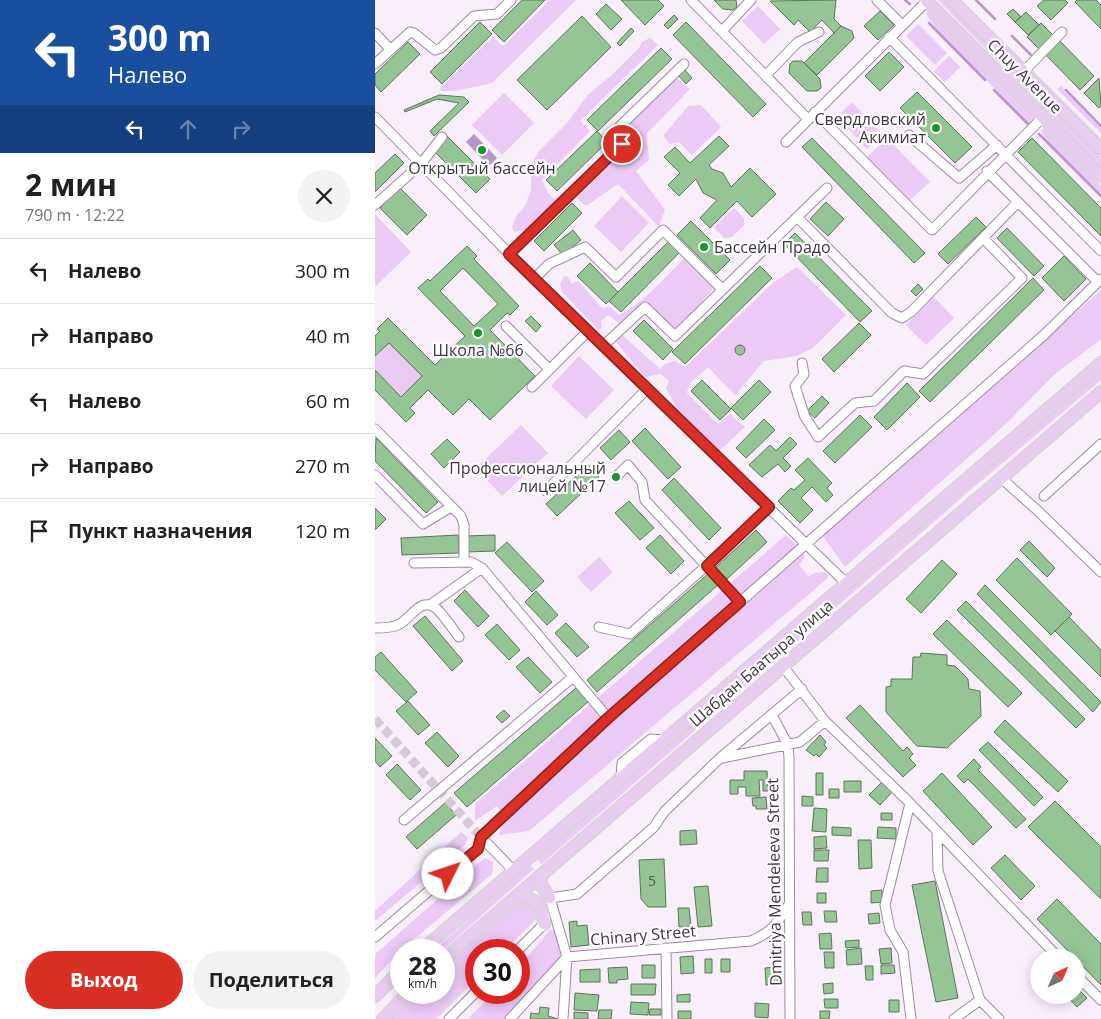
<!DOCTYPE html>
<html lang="ru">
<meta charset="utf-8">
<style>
body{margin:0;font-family:"Open Sans",sans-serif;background:#f2f2f2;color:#202124;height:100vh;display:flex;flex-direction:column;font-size:19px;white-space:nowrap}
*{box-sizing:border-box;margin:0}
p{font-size:16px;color:#757577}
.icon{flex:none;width:28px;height:28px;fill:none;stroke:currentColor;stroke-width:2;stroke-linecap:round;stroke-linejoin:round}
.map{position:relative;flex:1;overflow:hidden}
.details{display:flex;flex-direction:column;background:#fff;width:375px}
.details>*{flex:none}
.banner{background:#1a4fa0;color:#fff;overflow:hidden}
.needle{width:32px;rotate:45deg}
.buttons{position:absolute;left:655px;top:949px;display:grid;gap:10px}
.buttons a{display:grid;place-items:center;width:55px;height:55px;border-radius:50%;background:#fff;box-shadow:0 2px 12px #0003;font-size:25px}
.speed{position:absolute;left:15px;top:939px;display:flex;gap:10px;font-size:25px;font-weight:700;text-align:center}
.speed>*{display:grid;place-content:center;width:65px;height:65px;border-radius:50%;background:#fff;box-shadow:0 2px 12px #0003;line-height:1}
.speed small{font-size:12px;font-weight:400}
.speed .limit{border:8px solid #d22;background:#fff;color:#111}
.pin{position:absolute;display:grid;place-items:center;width:42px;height:42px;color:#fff;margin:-21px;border:2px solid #fff;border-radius:50%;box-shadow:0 1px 5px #0007}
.me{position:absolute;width:55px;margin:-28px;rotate:49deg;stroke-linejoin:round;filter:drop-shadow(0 0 4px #0008)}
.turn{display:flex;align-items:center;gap:18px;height:105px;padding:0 25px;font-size:22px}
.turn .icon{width:65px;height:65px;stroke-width:2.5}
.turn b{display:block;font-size:35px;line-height:42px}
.lanes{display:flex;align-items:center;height:48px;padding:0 25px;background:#0003;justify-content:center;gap:25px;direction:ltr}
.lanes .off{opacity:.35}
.round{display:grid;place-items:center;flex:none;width:52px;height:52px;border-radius:26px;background:#f2f2f2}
.overview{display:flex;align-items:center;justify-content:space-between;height:85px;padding:0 25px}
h1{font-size:30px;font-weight:700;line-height:38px}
.action{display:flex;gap:10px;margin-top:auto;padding:10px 25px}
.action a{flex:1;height:58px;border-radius:30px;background:#d93025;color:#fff;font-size:20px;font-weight:700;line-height:58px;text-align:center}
.action a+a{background:#f2f2f2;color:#202124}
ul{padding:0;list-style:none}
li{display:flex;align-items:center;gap:15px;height:65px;padding:0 25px;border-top:1px solid #e0e0e0}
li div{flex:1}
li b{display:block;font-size:19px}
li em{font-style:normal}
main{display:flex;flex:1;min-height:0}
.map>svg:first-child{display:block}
</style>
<main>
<section class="details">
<div class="banner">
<div class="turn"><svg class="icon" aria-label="left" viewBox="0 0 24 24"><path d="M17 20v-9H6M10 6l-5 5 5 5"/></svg><div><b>300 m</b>Налево</div></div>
<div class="lanes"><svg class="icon" aria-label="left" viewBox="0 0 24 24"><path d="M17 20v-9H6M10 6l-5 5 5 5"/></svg><svg class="icon off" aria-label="ahead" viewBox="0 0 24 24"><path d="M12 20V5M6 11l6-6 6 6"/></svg><svg class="icon off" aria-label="right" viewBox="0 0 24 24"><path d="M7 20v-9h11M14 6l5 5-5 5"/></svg></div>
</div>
<div class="overview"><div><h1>2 мин</h1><p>790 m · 12:22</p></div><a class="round"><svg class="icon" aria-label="close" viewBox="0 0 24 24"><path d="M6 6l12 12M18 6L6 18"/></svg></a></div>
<ul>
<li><svg class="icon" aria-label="left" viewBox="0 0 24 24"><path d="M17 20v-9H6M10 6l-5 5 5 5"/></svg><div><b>Налево</b></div><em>300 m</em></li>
<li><svg class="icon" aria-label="right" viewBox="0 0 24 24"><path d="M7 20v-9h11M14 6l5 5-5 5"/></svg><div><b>Направо</b></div><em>40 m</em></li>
<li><svg class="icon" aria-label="left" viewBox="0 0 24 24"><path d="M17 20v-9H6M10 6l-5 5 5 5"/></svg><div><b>Налево</b></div><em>60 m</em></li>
<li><svg class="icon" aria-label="right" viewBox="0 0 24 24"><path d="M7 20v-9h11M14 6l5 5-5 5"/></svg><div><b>Направо</b></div><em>270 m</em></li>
<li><svg class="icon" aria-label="arrive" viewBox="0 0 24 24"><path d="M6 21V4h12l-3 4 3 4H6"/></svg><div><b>Пункт назначения</b></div><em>120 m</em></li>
</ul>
<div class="action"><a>Выход</a><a>Поделиться</a></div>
</section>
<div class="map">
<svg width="726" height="1019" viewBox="0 0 726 1019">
<rect width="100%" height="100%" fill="#f8effb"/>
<path fill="#ebcaf6" d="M175 0H201L117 83 80 91H66L65 88 118 37 128 46Z
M563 0H571L726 158V167Z
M383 6 405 29 389 44 367 21Z
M554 12 659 118 654 124 561 28 551 14Z
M543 24 572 53 560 65 531 36Z
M275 38 283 45 205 121 215 131 167 180 173 193 181 201 154 229 139 232 137 227 142 215 150 206 156 190V166L163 152 192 123 213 95 238 74 264 48 267 42Z
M574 56 585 67 570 82 559 71Z
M302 78 315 89 272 133 274 160 261 171 290 210 284 227 243 184 211 206 202 198 253 146 243 134Z
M686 86 726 125V133L682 89Z
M129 93 159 123 127 155 97 125Z
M477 102 507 134 492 149 462 117Z
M326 105 346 127 317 155 304 142 295 144 288 136 313 106Z
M669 128 726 186V194C713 181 670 144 666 130Z
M512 138 555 182 534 201 492 157Z
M247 196 274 223 246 252 219 226Z
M359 208 369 218V225L357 237 349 238 339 227Z
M0 214 36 252 0 287Z
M309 259 339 288 300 331 264 309 244 323 233 315 226 321 227 328 224 330 187 292 185 284 189 276 193 277 196 284 203 281 227 308 235 307 244 315C268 304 290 277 309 259Z
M422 267 471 315 438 348 421 356 389 361 360 395 333 367 314 384 312 393 343 424 355 414 370 427 344 451 302 408 291 389 294 381 285 374 270 377 240 341 246 334 285 369 290 364 300 361 310 367 399 282Z
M726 290V339L679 375 633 422 470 567 447 535Z
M559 297 579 318 551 345 531 325Z
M14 343 47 376 26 397 0 370V356Z
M204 356 239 390 211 419 176 386Z
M726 370V380L592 493 167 864 162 859 392 655Z
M146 425 173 453 127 496 101 468Z
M411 535 429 551V558L424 565 434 577 439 573 450 572 454 577 154 831 124 835 130 818 122 806 100 821V804Z
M224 557 238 572 216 592 202 577Z
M86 832 93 838 89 846 0 921V911Z
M110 858 118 862 117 874 26 950 0 978V954Z
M155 865 159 869 68 950H59Z
M146 900C156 905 163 907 161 919L130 950H101V979L61 1019H17L43 993 69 992V967Z
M180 929 184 935 187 960 133 1019H93L118 993 144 992V966L175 930Z"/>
<path fill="#bb94c8" d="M99 134 122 158 114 166 91 142Z"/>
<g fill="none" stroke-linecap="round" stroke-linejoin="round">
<path stroke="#bb94c8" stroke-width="2.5" d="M530 0 535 4
M601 0 620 19
M554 23 610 80
M637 36 656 55
M619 90 653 124
M691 90 726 126
M664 134 726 196"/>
</g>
<path fill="#95c594" stroke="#5c745b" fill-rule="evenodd" d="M147 0H170L129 42 117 30Z
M246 0H283L289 6 270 25Z
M339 0H361L362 7 358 10 348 9Z
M461 0 459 19 466 26 459 33 447 20 435 32 423 20 419 25 395 1Z
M669 0H690L693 3 676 20 662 6Z
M702 0H721L726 5V29L700 2Z
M231 4 247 19 236 30 221 14Z
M638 9 646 17 640 22 632 14Z
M505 11 519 25 503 40 489 26Z
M651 12 664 25 653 35 640 22Z
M299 15 303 19 293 29 289 25Z
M207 16 236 47 172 110 142 80Z
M105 22 117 34 67 84 55 72Z
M311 22 391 104 378 117 298 35Z
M666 23 679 36 665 50 652 37Z
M466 26 477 31 479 38 442 75 429 63Z
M256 28 259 31 245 46 242 43Z
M683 39 719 76 705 90 669 53Z
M33 42 45 54 6 92 0 85V74Z
M286 48 297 59 223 131 212 120Z
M514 52 529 67 505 91 490 76Z
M418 61H427L445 79 446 88 442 91H432L414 73 415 64Z
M309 69 317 78 311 84 303 75Z
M724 78 726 105 724 108 709 93Z
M542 92 597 147 580 163 525 108Z
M64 95 89 97 94 102 59 136 55 131 84 103 62 99 30 112 29 110Z
M222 131 232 142 182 191 171 180Z
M71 135 115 179 101 193 57 149Z
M344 136 354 146 334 165 337 169 348 173 356 187 375 168 401 194 377 217 362 201 335 228 325 218 342 200 328 193 321 179 304 196 293 185 305 173 289 157 300 147 315 163Z
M437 138 550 253 539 263 427 147Z
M657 138 726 208V236L643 152Z
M20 154 29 163 0 192V173Z
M25 188 52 215 32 235 5 208Z
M451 202 469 219 453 236 435 219Z
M197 203 207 213 169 251 159 241Z
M601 217 611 227 573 264 563 254Z
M316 221 355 260 341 274 302 235Z
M632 228 669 266 659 276 622 238Z
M198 230 206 240 188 255 179 245Z
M420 233 497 311 485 322 409 244Z
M293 242 304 253 246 312 234 301Z
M92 246 102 256 99 259 144 306 135 315 132 313 115 330 160 376 115 420 94 399 78 415 53 390 35 408 40 413 31 422 0 390V370L26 397 47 376 14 343 0 356V336L5 331 2 329 13 318 60 365 90 336 43 288 53 279 55 281ZM88 268 123 304 99 326 65 291Z
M689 256 711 279 689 301 667 278Z
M215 263 243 292 231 304 202 276Z
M385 266 397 278 310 364 297 352Z
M658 278 669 290 555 402 544 391Z
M543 284 548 289 541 296 536 291Z
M156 316 166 326 161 332 150 321Z
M269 320 298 349 288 360 258 331Z
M484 323 496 335 459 372 447 359Z
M360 350a5 5 0 1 1 10 0a5 5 0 1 1-10 0Z
M327 380 356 409 345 420 316 391Z
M384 380 396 392 368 420 356 408Z
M532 383 545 397 512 430 499 417Z
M447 396 454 403 440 418 432 411Z
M485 415 497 427 460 463 448 451Z
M389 419 400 430 371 458 361 448Z
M270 428 306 467 293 479 257 441Z
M244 430 255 442 236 460 225 448Z
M415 437 422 444 408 458 416 466 410 472 403 464 387 477 374 465 395 445 401 451Z
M1 438 63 502 51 513 0 461Z
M72 439 85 452 69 468 56 454Z
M433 458 457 483 452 488 458 495 451 502 437 487 426 498 438 510 425 523 403 501 416 488 419 490 430 480 420 470Z
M213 465 224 477 182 516 171 504Z
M299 478 346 528 334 540 287 490Z
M254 501 279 528 265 540 240 513Z
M0 508 11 519 0 530Z
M381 530 392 542 352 579 341 567Z
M83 535 84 553 27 555 26 538Z
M120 535V551L91 552V536Z
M285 535 309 561 296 574 271 548Z
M654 541 680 568 672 577 645 550Z
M132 542 169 581 157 592 120 553Z
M642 558 697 614 676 635 621 580Z
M567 560 582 574 546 613 531 599Z
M334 573 344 584 222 692 212 680Z
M610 585 726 702 718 712 602 594Z
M90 590 114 616 103 627 79 601Z
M161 591 183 615 172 625 150 602Z
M591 601 710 719 701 728 582 610Z
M50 616 88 661 77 671 38 626Z
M694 617 726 650V677L680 631Z
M572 620 647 693 633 707 558 634Z
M191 623 214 647 202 657 180 633Z
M122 624 145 650 134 660 110 635Z
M6 652 42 692 31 702 0 670V657Z
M546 653 572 655V665L580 666 593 679 594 689 605 691 606 716 572 748 542 746 511 712V687L516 686V679H537L538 657H545Z
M153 657 177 682 165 693 141 667Z
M202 687 214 701 92 807 79 793Z
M33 701 55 725 43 735 21 711Z
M485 705 528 751 532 747 538 754 534 758 541 765 528 777 471 718Z
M129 710 135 716 127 723 121 717Z
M630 720 693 781 683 792 619 732Z
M62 732 84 756 73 767 50 743Z
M445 735 451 742 449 745 452 748 444 757 441 754 439 756 431 750Z
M0 738 17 756 5 767 0 761Z
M613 742 668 797 659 806 604 750Z
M599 759 606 767 603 770 651 819 641 828 593 779 589 783 582 776Z
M22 764 46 790 35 800 11 775Z
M369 771H392L393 791H388V780H384L385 796H371V787H363V794H355V780H369Z
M441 773H448V795H441Z
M567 773 617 827 598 845 548 791Z
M469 781H486V792H469Z
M508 781 518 791 505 805 494 795Z
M454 789H464V798H454Z
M427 796 438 797V806H427Z
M391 797 392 809H381V806H378L377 798Z
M680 801 726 847V899L653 827Z
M70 803 81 815 42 849 31 837Z
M439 808 452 809 451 832 437 831Z
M506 813H517V820H506Z
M457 827 476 828V836L457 835Z
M503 827 521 828V839L502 838Z
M321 830 322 844 305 845V831Z
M451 836 452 848 439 849V837Z
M483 840H496L497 868 484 869Z
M439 850H454L453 861H439Z
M630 855 660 886 646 900 616 868Z
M289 859 291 907H273L266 899 264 860Z
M442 868H453V882H441Z
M560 881 583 998 561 1002 537 885Z
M333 886 337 926 323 927 319 887Z
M507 890V902L496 903V891Z
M442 893H451V903H442Z
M682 899 726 944V985L662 919Z
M303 908H314L316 926 304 927Z
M449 911H461L462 922H450Z
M427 912H436L437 925H428Z
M504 913 505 923 494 924 493 914Z
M202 921V926L212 925 214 945 196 947 194 922Z
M456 933 457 949H445L444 934Z
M484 940V947L471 948 470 941Z
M486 948 487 964 472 965 471 950Z
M516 948 517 963 506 964 504 949Z
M449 952H459V968H450Z
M318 956 319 973 306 974 305 957Z
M330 959H337V973H330Z
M346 959H355V972H346Z
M267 965H280V978H267Z
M506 965H519L520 973 506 974Z
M490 966H498V980H491Z
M252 967 253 979 242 980V983H234L233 968Z
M401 967 403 984 391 985 390 968Z
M225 969V982H205V970Z
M458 983V993L449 994 448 984Z
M256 984H281L280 995H256Z
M701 987 712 998 702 1007 691 995H701Z
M200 993 224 995 222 1011 199 1010Z
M315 994V1002H302V995Z
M449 999H463V1008H450Z
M514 1000H524V1012H514Z
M256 1002 274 1003 273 1015 255 1014Z
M380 1003 394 1004 393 1018 380 1017Z
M165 1007 174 1008 173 1016 183 1019H155L156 1013 164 1014Z
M275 1009H286V1015H274Z
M224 1010H237L236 1019H223Z
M303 1011H316V1019H303Z
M445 1011H455L454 1019H445Z
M199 1012 213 1013V1019H199Z"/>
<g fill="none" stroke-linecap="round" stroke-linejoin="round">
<path stroke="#d3cad6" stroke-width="9" stroke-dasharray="9 4.5" stroke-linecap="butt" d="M0 719 106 837"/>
<defs>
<path id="minor" d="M316 0 433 119
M502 0 527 25
M347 31 376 0
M0 33 15 49
M514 37 726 251
M0 64 35 32 39 33 60 50 66 48 99 16 122 14 136 0
M649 71 687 32
M391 75 423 42 444 32
M440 112 557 230 668 117
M0 117 159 279 470 582
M534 135 584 178 622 145
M411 142 552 1
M612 171 723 282
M0 205 46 164 67 137
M422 217 517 313 527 318 536 312 643 202
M134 254 247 144 237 134 309 64
M159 279 174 264 210 247 241 277 288 230 347 289
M131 326 174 369
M228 346 270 307 300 336 452 188
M427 363 429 374 420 386 430 417 443 437 480 403 499 401 529 371 548 374 647 278 608 238
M157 387 213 331
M0 429 86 516 89 525V562
M0 475 48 524 76 507
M241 477 253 465 267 482 270 500 365 602
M626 478 662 510 726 572
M171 491 272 389
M669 496 726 444
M39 563 96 562 107 568 233 718
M55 605 107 568
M224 627 255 634 331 566 394 507
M0 628C8 628 16 628 23 625 36 619 46 595 62 609 70 617 77 628 84 637
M408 666 450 721 535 803 684 958
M397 715 413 745 414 758 415 1019
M347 758 425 742 450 721
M246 777 247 763 276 739 290 740
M535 803 510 905 515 930 528 952 536 1019
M29 820 198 677
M562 831 563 871 605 1000 624 1019
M106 837 138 870
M175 898 202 894 279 827 289 812 345 758 427 689
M175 898 192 957 188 1019
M0 937 103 849 106 837 233 718 670 334 726 279
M291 948 292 1019
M143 950 169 924 170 918
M701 975 726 1000
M74 1019 101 992
M135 1019 192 957 376 941C397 932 402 924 414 904
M579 1019 605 1000"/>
<path id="major" d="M551 0 726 176
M577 0 726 149
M166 875V885L175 898
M142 896C162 898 168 905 169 924
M47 950 726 363
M69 959 726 392
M0 996 26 970
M8 1019 34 992"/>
</defs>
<use href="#minor" stroke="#9e89a5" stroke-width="11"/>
<use href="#major" stroke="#d5d3d5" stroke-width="14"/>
<use href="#minor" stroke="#fff" stroke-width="9"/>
<use href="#major" stroke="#e9cdf1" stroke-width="11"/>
</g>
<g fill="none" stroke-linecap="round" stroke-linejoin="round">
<defs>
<path id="route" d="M73 874 103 849 106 837 233 718 365 602 332 566 394 507 134 254 247 144"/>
</defs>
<use href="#route" stroke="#8d1f18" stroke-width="12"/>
<use href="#route" stroke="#d93025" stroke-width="9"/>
</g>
<g fill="#189628" stroke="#fff" stroke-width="2">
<circle cx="561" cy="128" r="5"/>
<circle cx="107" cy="150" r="5"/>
<circle cx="329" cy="247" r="5"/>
<circle cx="103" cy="333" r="5"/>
<circle cx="241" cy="477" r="5"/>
</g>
<g text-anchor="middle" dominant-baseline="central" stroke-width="4.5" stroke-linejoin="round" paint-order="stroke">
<g font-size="14" fill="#545a56">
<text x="277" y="880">5</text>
</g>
<g font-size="16" fill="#3f3642" stroke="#fff">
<text transform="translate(650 76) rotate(45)">Chuy Avenue</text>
<text transform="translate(386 663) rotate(-41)">Шабдан Баатыра улица</text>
<text transform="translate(399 882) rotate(-91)">Dmitriya Mendeleeva Street</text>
<text transform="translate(268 935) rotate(-5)">Chinary Street</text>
</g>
<g font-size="16" fill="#3f3642" stroke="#fff" text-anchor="end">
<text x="551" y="119">Свердловский<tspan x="551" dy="18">Акимиат</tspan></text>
<text x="107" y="168" text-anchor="middle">Открытый бассейн</text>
<text x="339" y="247" text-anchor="start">Бассейн Прадо</text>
<text x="103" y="350" text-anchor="middle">Школа №66</text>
<text x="231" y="468">Профессиональный<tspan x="231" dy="18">лицей №17</tspan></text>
</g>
</g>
</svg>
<div class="buttons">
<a><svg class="needle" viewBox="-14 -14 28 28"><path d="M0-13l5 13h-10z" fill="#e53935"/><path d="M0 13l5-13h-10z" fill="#757577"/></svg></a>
</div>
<div class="speed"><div>28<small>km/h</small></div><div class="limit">30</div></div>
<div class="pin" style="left:247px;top:144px;background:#d93025"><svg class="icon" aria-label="arrive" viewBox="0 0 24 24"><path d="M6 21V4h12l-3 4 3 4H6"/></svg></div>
<svg class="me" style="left:73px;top:874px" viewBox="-20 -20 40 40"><circle r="19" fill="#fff"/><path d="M0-13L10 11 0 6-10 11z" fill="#d93025"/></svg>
</div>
</main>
